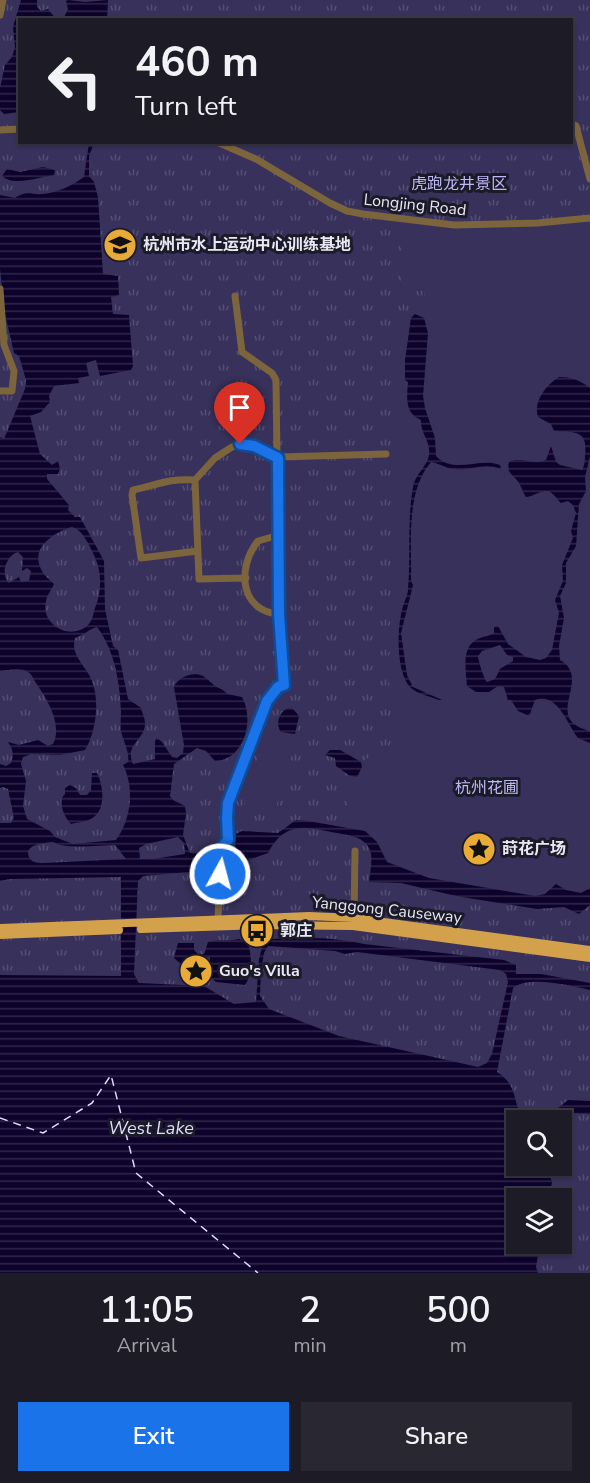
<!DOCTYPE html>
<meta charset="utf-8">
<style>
body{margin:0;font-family:"Nunito Sans","Noto Sans SC",sans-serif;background:#292832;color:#f1f3f6;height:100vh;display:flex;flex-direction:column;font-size:22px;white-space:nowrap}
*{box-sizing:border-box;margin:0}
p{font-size:20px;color:#a0a1a7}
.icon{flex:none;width:33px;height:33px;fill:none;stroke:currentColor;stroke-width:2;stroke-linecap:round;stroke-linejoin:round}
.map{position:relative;height:1273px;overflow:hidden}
.sheet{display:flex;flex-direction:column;background:#1c1b26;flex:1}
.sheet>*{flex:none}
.banner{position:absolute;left:18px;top:18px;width:555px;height:126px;border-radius:0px;box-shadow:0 2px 4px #0004,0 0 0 2px #3a3943;background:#1c1b26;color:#f1f3f6;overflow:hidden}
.fabs{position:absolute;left:506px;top:1110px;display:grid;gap:12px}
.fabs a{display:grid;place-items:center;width:66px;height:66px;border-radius:0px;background:#1c1b26;box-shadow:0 2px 4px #0004,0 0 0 2px #3a3943;font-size:30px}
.pin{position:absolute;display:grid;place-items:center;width:51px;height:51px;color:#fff;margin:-62px -26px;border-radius:50% 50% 50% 0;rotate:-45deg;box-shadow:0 0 6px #0007}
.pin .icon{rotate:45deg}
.me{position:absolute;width:66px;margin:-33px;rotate:7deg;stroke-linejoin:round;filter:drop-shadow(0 0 4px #0008)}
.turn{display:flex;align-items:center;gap:21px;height:126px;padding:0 18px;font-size:27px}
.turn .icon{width:78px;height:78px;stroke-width:2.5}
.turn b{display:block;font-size:42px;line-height:51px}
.eta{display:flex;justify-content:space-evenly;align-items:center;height:102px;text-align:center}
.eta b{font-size:36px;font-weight:600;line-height:42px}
.cta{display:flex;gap:12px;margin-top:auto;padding:12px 18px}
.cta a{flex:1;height:69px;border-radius:0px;background:#1a73e8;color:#fff;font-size:24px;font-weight:600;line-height:69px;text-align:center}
.cta a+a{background:#292832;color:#f1f3f6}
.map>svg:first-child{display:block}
</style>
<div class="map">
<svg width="590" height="1273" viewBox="0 0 590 1273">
<defs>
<pattern id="park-tufts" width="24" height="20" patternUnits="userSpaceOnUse" patternTransform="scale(1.5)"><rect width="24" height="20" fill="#37315b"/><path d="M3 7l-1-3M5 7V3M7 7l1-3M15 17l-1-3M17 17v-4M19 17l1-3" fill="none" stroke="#544f73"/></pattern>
<pattern id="water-rules" width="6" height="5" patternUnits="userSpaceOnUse" patternTransform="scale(1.5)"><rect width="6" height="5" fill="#0d022b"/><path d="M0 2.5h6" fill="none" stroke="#30274a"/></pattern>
</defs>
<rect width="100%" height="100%" fill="#252433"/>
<path fill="url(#park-tufts)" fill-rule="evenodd" d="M0 0H590V1273H0ZM20 20H572V142H20ZM516 1120H561V1166H516ZM516 1198H561V1244H516Z"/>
<path fill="#37315b" d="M590 224V896L540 901 428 883 385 865 372 842 341 831 356 772 361 762 394 743 389 680 398 319 421 321 425 291 401 289 403 225 456 230Z
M266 732 296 741 274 814 244 806Z"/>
<path fill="url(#water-rules)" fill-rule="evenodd" d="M21 0H37V7L41 11 48 9 56 19 20 20 19 112 4 114 0 110V88L5 65 12 57 15 47 13 27Z
M68 0 85 2 108 0 107 19H63L68 9 66 1Z
M89 143H94L89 156V176L94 182 98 197 103 274 118 276 119 295 111 297 113 314 129 315 133 366 131 370 100 376 96 360 86 363 89 376 78 378 79 383 54 386 49 396 50 402 41 412 30 416 40 454 52 465 58 461 60 469 58 474H47V479L69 505 68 510 75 517H80L104 561 105 609 113 646 118 650 128 699 141 708C142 713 145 718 145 723 145 741 124 744 133 764L155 759V741L157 738 162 742 172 757 177 758 183 753 184 745 174 687C178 677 193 671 203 676 208 679 211 683 215 686 220 689 222 688 227 694L242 697C255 720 244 760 215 761L206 751 197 748 174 764 170 796 173 800 185 806 186 814 183 835 190 853 225 855 235 850 236 834 242 831 278 833 296 820 308 821 365 831 377 842 387 862 429 878 535 896 545 894 556 884 566 890 581 893 590 888V905L579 914 564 907 537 909 456 896 401 883 369 882C370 870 375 855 367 845 360 836 347 835 337 833 306 827 285 820 268 853L224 869 143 876 138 881 134 974 139 983 204 986 234 1004 256 1002 259 959 264 940C296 936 333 937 364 944L504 960 516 965V974H541L590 983V990C571 986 529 975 513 988L497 1072C516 1084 513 1097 521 1117L526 1120H516V1166H549L552 1183 548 1198H516V1244H540L536 1267 538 1273H0V975L121 976V877L10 879 0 881V823H11L14 818 8 789 3 787 0 788V764L6 766 11 763C14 755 13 749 8 742L19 745 38 740 48 746 53 744C63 725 47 699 36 683 33 679 33 675 28 672 20 667 9 670 0 671V437L4 439 25 389 26 380 19 356 14 353 5 314 0 269V195L15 198C28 190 30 195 43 194 57 193 73 185 84 177ZM72 527C83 530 89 545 94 555 102 573 102 590 95 608 93 614 93 620 88 625 70 642 40 624 46 601 47 595 52 589 54 584 50 580 43 575 41 569 30 548 54 532 72 527ZM18 552 23 557 22 571 27 568 31 571 29 581 21 582 19 577 9 583C0 575 6 555 18 552ZM97 627C115 651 120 683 121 712 121 718 120 725 121 731 123 741 130 752 128 762L123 765C135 788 131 820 116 840L73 844 55 837 50 831 27 819 23 806 26 781 21 764 23 757 31 754 60 755 85 750C96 732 100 701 92 681 86 665 70 656 75 638 84 635 89 629 97 627ZM178 837 184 843 185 854 153 859H140L139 848 146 844ZM53 842C65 850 100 845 115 845L126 859 44 863C35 863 28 862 28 851 33 843 44 843 53 842ZM268 946 335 951 345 954 357 952 500 970 506 974 508 982 492 1054 487 1063 478 1067 339 1036 269 1009 260 996 261 971 264 953Z
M43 167 55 170 54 175C39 177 14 187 2 176L7 169 20 172Z
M415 314 424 318 428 333 423 396 425 408 435 438 436 456C454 475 479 457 500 465L501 469C483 462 472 471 454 469 445 468 439 463 431 462 405 493 412 543 411 581L413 585 401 633 407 675 413 687 442 700H439C429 696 412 693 407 683 396 664 397 627 403 606 405 600 408 595 408 589 411 555 407 521 413 487 415 474 427 467 429 455 431 441 420 433 421 420 404 413 407 397 408 382L405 380V360L411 318Z
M559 377C571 377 580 380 590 388V456L585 477 586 491 579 504 576 546 566 563V583L560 596 564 618 559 646 560 660C590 677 551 710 577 726 581 729 586 729 590 732V743L578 738C567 724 558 692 535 700L530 714 527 715 518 711 511 700H508L504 687 498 686 489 692H476L467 686C466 671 461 648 476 640 482 636 488 637 494 633V627L498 626 508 644 526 657 540 660 546 658 552 650 559 613 555 600 563 581 562 565 573 538 571 531 576 513 573 505 568 501 561 503C557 499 554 494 550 492 542 488 534 497 526 497 523 493 522 488 519 483 514 474 506 475 509 462 521 456 534 466 546 460L551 446 556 462 560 465 582 470C585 464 585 461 585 455 588 430 575 432 554 431L551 424 538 417C533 402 546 385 559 377ZM500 645 507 655 513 657V661L500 669 495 679 487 682C484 679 478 660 478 656L482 651Z
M288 708 293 709 299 716 295 734 281 732C275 724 279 712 288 708Z
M330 750H340L361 762 362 767 357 777 350 776 336 766 335 758 325 755Z
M92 773H97C103 785 106 807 95 816 89 822 78 822 71 824 64 817 57 801 65 794V788L70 785 76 788 80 795H87L91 790Z
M239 939 247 942C252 952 253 975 245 985L216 982 209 976 210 957 198 958V965L183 966 174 958 178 943H194V950L199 955 204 954 208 942C218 939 228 942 239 939Z
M568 1100 590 1101V1114L564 1113 551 1120H536L546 1118Z"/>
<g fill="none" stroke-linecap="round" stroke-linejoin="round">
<path stroke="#dfddfe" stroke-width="1.5" stroke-dasharray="8 6" stroke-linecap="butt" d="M0 1118 43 1133 92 1103 111 1075 136 1173 258 1273"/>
<path stroke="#7c643d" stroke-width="7" d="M0 15 3 0
M572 124 576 126 590 179
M0 130 20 129
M217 142 256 159 330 203 347 211 363 214 454 225 538 223 590 218
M0 289 4 345 14 371 12 391H0
M195 480C169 478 157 485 133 490L132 495 141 558 198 551
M279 535 258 541C237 567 239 611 279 614
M246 578 199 579 195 480 215 458 232 447 240 444 254 446 278 457 386 454
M354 918 355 851
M218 919 221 848 228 840 227 818 228 803 267 701 278 687 284 685 279 614 276 380 272 373 242 352 235 296"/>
<path stroke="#d3a14b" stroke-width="8" d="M0 928 309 916 354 918 590 950
M141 929 261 925 353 926 590 958
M0 935 119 930"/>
</g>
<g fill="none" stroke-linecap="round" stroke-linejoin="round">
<defs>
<path id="route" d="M220 874 221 848 228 840 227 818 228 803 267 701 278 687 284 685 279 614 278 458 254 446 240 444"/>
</defs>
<use href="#route" stroke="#114b97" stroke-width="15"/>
<use href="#route" stroke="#1a73e8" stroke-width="10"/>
</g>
<defs>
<symbol id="university-disc" viewBox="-11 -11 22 22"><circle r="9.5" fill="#e9ab38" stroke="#1b1a28"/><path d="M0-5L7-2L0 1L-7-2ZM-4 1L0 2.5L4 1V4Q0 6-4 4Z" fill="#111"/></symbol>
<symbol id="sight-disc" viewBox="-11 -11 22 22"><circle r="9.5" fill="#e9ab38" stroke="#1b1a28"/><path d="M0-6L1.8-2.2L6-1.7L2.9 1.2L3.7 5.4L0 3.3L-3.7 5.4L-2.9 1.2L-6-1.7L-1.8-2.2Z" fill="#111"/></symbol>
<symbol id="bus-disc" viewBox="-11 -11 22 22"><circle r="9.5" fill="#e9ab38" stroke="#1b1a28"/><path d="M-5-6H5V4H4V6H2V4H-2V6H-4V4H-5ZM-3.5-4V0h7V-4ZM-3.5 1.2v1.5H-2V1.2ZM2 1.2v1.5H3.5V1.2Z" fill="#111"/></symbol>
</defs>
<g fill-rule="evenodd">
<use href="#university-disc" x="101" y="226" width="38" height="38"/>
<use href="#sight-disc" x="460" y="830" width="38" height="38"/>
<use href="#bus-disc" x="238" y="912" width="38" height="38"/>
<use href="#sight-disc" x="177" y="952" width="38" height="38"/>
</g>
<g text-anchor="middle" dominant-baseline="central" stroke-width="6" stroke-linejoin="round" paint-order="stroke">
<g font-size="16" fill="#bfb9f8" stroke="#1b1a28">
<text x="459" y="184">虎跑龙井景区</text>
<text x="487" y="788">杭州花圃</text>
</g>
<g font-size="16" fill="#e8e7f2" stroke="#1b1a28">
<text transform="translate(415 205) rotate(6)">Longjing Road</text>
<text transform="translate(387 910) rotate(6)">Yanggong Causeway</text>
</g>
<g font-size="16" font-weight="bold" fill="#e8e7f2" stroke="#1b1a28" text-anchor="start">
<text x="143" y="245">杭州市水上运动中心训练基地</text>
<text x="502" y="849">莳花广场</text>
<text x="280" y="931">郭庄</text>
<text x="219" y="971">Guo's Villa</text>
</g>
<g font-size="18" font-style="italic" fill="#dfddfe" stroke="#1b1a28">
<text x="151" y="1128">West Lake</text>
</g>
</g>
</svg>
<div class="fabs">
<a><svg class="icon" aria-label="search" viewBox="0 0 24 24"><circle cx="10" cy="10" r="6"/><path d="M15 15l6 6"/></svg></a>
<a><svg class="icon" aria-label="layers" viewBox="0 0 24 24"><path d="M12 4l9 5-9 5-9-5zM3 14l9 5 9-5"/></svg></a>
</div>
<div class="pin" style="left:240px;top:444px;background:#d93025"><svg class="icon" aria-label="arrive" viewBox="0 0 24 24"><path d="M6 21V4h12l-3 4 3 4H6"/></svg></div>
<svg class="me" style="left:220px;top:874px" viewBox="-20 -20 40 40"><circle r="17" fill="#1a73e8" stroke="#fff" stroke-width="3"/><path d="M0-11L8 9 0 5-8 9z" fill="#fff"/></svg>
<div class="banner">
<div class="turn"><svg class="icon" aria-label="left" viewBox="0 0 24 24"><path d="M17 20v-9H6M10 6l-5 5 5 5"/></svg><div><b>460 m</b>Turn left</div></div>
</div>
</div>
<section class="sheet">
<div class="eta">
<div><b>11:05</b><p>Arrival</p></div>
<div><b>2</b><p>min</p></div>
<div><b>500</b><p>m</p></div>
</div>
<div class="cta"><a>Exit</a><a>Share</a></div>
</section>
